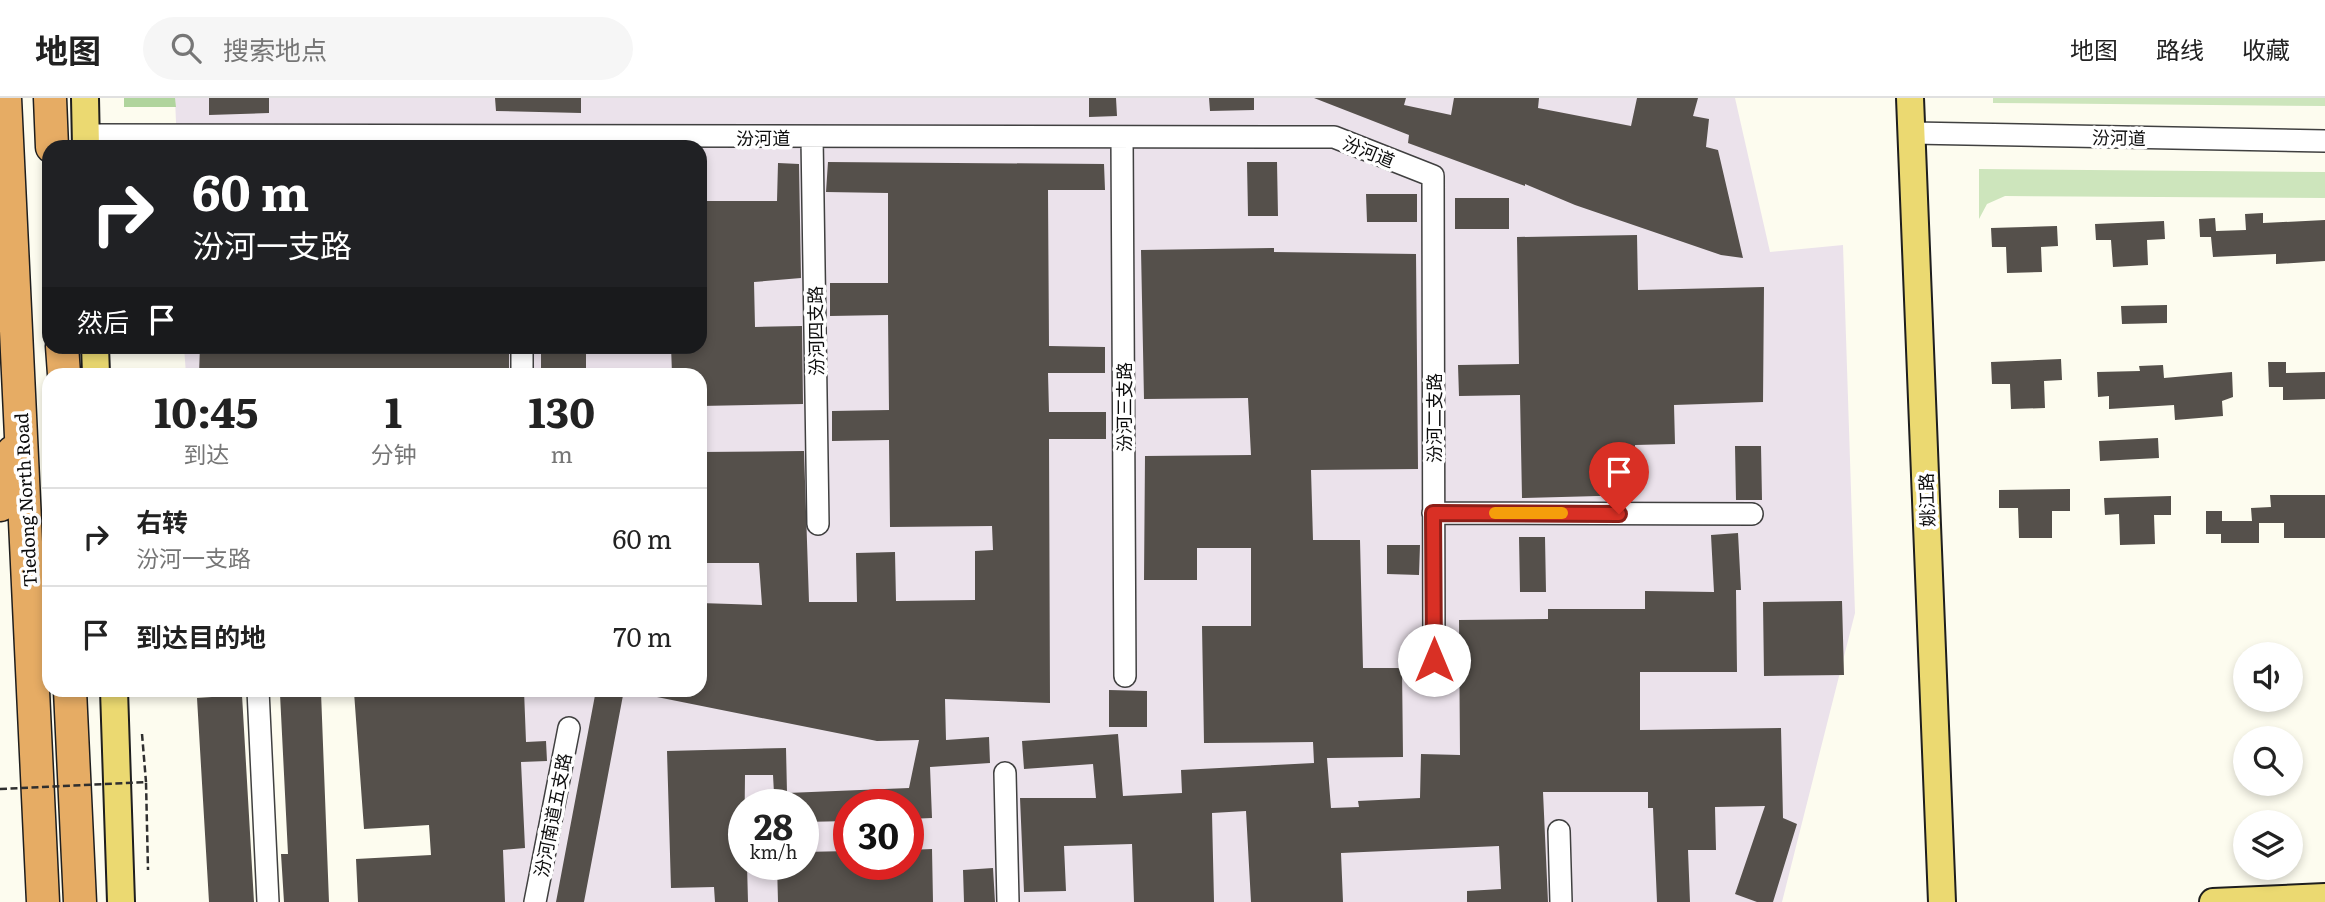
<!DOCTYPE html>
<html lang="zh">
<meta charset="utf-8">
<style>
body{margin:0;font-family:Literata,"Noto Sans SC",serif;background:#f6f6f6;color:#222;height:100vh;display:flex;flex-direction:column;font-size:26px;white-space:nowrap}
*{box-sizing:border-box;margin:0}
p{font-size:23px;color:#767676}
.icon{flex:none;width:38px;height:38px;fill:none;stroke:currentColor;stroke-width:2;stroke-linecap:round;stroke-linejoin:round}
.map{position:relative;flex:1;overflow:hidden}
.panel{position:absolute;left:42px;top:270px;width:665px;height:329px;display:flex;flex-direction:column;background:#fff;border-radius:21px;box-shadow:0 4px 10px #0003}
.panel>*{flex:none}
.banner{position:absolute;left:42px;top:42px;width:665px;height:214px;border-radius:21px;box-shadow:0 4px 10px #0003;background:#202124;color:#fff;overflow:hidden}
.fabs{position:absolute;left:2233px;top:544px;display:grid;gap:14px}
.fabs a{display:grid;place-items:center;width:70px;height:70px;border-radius:50%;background:#fff;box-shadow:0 4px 10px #0003;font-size:35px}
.speed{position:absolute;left:728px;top:691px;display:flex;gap:14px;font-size:35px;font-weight:700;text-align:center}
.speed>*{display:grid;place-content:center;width:91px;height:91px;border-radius:50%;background:#fff;box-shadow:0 4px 10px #0003;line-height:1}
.speed small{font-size:18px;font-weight:400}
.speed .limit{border:10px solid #d22;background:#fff;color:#111}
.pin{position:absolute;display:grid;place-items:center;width:60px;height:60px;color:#fff;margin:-72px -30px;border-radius:50% 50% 50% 0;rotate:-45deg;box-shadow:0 0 7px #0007}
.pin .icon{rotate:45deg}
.me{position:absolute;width:77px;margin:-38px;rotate:0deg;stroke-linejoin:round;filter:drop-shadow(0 0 5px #0008)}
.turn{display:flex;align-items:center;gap:24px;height:147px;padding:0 35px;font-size:32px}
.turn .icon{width:91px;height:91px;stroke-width:2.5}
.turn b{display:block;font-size:49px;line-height:60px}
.then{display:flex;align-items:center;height:66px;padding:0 35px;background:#0003;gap:14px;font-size:26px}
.eta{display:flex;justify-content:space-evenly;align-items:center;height:119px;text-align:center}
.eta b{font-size:42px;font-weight:700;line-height:49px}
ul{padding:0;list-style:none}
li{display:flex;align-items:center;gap:21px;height:98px;padding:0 35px;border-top:2px solid #e0e0e0}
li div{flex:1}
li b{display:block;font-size:26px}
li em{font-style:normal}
header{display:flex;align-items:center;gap:42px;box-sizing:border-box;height:98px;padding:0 35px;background:#fff;border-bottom:2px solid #e0e0e0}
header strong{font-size:33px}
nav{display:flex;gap:38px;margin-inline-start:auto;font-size:24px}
.search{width:490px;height:63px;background:#f6f6f6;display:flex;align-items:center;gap:18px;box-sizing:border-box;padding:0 24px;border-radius:38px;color:#767676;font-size:26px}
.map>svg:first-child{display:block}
</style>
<header>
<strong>地图</strong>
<div class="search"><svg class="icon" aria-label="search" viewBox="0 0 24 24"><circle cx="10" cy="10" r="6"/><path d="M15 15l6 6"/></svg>搜索地点</div>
<nav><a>地图</a><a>路线</a><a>收藏</a></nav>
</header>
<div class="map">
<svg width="2325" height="804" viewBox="0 0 2325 804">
<rect width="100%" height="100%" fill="#fdfcef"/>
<path fill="#ebe2eb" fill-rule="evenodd" d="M175 0H1735L1770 154 1843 147 1855 515 1782 804H500L485 592H700V276H186L184 249 700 248V49H177ZM744 707H803V766H744ZM849 707H908V766H849Z"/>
<path fill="#cde5bc" d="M1993 0H2325V8L1993 5Z
M1979 71 2325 74V100L2005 98 1987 106 1979 121Z"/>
<path fill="#b0d49d" d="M124 0H175L176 9H124Z"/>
<path fill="#55504b" d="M209 0H269V15L209 17Z
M495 0H581V15L496 13Z
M1089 0H1116L1117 18 1089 19Z
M1209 0H1254V12L1210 13Z
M1314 0H1406L1404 7 1451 17 1454 0H1539L1538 10 1631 28 1637 0H1698L1693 18 1709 21 1706 49 1718 52 1743 160 1721 157 1575 107 1525 86V88L1408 45 1409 37Z
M828 64 1104 66 1105 92H1048L1049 248 1105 249V275H1048L1049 314H1106V341H1049L1050 605 945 601 946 642 989 639 990 665 930 669 932 720 908 721V707H849V723L803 724V707H764V696L774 695 773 677H745L744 766H747L748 804H715L714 789 671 790 667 653 786 650 787 695 909 690 919 642 877 643 652 598 653 592H700V505L762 507 759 465H700V354L804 353 809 504H857L856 455 895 454 896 503 975 502V453L993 452 992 428 890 429 889 342 832 343V313L889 312 888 217 830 218V185H888V95L826 94Z
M1247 64H1277L1278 118H1248Z
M778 65 799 66 801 180 754 184 755 229 802 228 803 306 700 308V276H672L671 248H700V230H706L701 103H777Z
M1366 96H1417V124H1367Z
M1455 100H1509V131H1455Z
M2263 115V125L2325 122V163L2276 166V156L2213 159 2211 139H2200L2199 121 2215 120 2216 133 2246 132 2245 116Z
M2164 123 2165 141 2147 142 2148 167 2113 169 2111 142H2096L2095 126Z
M2057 128 2058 148 2041 149 2042 174 2007 175 2006 149H1992L1991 130Z
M1637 137 1638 192 1764 189 1763 304 1674 307 1675 346 1635 347 1636 397 1522 400 1520 297 1459 298 1458 267 1519 266 1517 139Z
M1274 150V154L1416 156 1418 371 1311 372 1313 442H1360L1363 570H1402L1403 659 1327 660 1331 710 1359 709 1358 703 1420 700 1421 656 1460 657 1459 522 1548 521V511H1645V493L1714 494 1711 437 1738 435 1741 492H1736L1737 574H1640V632L1781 630 1783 720 1797 726 1773 804H1757L1735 796 1765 708 1715 709 1716 752H1688L1690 804H1657L1653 710H1648V694H1543L1548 804H1467V793L1501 791 1499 748 1341 755 1343 804H1251L1246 713 1212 715 1214 804H1134L1132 746 1064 748 1066 793 1024 794 1020 700H1096L1093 666 1024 671 1022 643 1118 636 1123 698 1182 695 1181 672 1314 665 1313 644 1204 645 1202 528H1251V450H1197V482H1144L1145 358 1251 357 1248 300 1144 301 1141 152Z
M2167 207V225L2122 226 2121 208Z
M200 248H509V276H199Z
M541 248H586V276H541Z
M2061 261 2062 282 2044 283 2045 310 2011 311 2010 286H1992L1991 264Z
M2268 264H2286V275L2325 274V301L2283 302V289H2269Z
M2163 267 2164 280 2232 274 2233 299 2222 303 2223 318 2175 322 2174 307 2109 311V298L2098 299 2097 274 2140 273 2139 268Z
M2158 340 2159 360 2100 363 2099 343Z
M1735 348H1761L1762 402H1736Z
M2070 391V413H2052V440H2019L2018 410H1999V392Z
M2270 397H2325V440H2284V425H2259V445H2221V436H2206V413H2222V423H2252L2251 410 2271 409Z
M2171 398V417H2154L2155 446 2120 447 2119 416 2105 417 2104 400Z
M1519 439H1545L1546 494H1520Z
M1387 447H1420L1419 477 1387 476Z
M1842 503 1844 577 1764 578 1763 504Z
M396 592H524L526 644 546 643 547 663 521 664 525 750 503 752 505 804H358L356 761 431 757 429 727 364 731 354 594Z
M596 592H624L584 804H556Z
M1109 592 1147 593V629H1109Z
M321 594 329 804H284L281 756H288L280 596Z
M242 597 254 804H209L197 600Z
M932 751 933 804H778L777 766H803V754L849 753V766H908V752Z
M993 770 995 804H964L963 772Z"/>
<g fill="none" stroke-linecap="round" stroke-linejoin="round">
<defs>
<path id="minor" d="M1913 35 2325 43
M86 37 1334 39 1433 78 1434 562
M812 39 818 426
M1122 39 1125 578
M522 248V276
M1433 415 1752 416
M258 592 268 804
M1005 675 1008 804
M1559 733 1561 804
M535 804 569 630"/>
<path id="major" d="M85 0 86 49
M1910 0 1942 804
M95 248 96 276
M114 592 121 804
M2213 804 2325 799"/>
<path id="highway" d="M5 0 43 804
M50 0 52 49
M62 248 64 276
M0 407 13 354
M70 592 80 804"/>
</defs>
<use href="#minor" stroke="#404040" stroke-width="24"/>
<use href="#major" stroke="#1e1e1e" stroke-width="30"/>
<use href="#highway" stroke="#1e1e1e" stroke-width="35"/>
<path stroke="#2f2f2f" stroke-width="2.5" stroke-dasharray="7 3.5" stroke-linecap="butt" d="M142 636 146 684"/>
<use href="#minor" stroke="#fff" stroke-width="21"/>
<use href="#major" stroke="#ebd971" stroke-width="26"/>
<use href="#highway" stroke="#e6ac64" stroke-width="32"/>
<path stroke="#2f2f2f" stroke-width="2.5" stroke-dasharray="7 3.5" stroke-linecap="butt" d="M0 691 146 684 148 772"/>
</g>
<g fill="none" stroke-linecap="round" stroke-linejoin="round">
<defs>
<path id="route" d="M1434 562 1433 415 1619 416"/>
</defs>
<use href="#route" stroke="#8d1f18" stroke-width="18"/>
<use href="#route" stroke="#d93025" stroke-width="12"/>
<path stroke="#f59e0b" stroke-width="12" d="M1495 415H1562"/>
</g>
<g text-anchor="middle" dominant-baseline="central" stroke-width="7" stroke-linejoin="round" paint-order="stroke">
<g font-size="18" fill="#0d0d0d" stroke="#fff">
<text x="763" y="39">汾河道</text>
<text transform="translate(2119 39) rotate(1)">汾河道</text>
<text transform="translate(1369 53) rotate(22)">汾河道</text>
<text transform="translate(815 233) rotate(-91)">汾河四支路</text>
<text transform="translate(1123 309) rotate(-90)">汾河三支路</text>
<text transform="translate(1433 320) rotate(-90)">汾河二支路</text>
<text transform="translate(25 402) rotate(-93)">Tiedong North Road</text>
<text transform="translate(1926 402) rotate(-92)">姚江路</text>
<text transform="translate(552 717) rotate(-79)">汾河南道五支路</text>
</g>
</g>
</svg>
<div class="fabs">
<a><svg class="icon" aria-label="sound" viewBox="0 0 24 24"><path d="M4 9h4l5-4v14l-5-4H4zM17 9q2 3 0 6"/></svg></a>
<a><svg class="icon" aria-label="search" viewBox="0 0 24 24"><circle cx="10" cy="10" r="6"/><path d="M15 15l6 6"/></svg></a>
<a><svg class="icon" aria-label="layers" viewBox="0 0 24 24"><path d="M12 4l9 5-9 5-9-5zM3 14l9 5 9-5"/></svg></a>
</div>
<div class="speed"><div>28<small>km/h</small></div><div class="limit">30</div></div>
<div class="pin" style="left:1619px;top:416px;background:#d93025"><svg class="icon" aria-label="arrive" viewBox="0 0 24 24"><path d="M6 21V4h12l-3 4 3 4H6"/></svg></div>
<svg class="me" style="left:1434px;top:562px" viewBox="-20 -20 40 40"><circle r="19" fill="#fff"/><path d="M0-13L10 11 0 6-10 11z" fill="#d93025"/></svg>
<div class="banner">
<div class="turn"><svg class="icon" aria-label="right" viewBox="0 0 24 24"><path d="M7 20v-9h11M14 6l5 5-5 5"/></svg><div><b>60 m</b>汾河一支路</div></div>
<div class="then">然后<svg class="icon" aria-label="arrive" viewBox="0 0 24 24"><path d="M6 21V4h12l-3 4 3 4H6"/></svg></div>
</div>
<section class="panel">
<div class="eta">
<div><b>10:45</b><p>到达</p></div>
<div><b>1</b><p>分钟</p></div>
<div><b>130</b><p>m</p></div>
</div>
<ul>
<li><svg class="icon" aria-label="right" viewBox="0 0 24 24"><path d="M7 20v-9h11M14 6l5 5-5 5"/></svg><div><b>右转</b><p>汾河一支路</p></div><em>60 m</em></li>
<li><svg class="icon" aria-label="arrive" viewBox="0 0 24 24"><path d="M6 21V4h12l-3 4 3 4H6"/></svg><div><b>到达目的地</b></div><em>70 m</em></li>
</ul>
</section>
</div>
